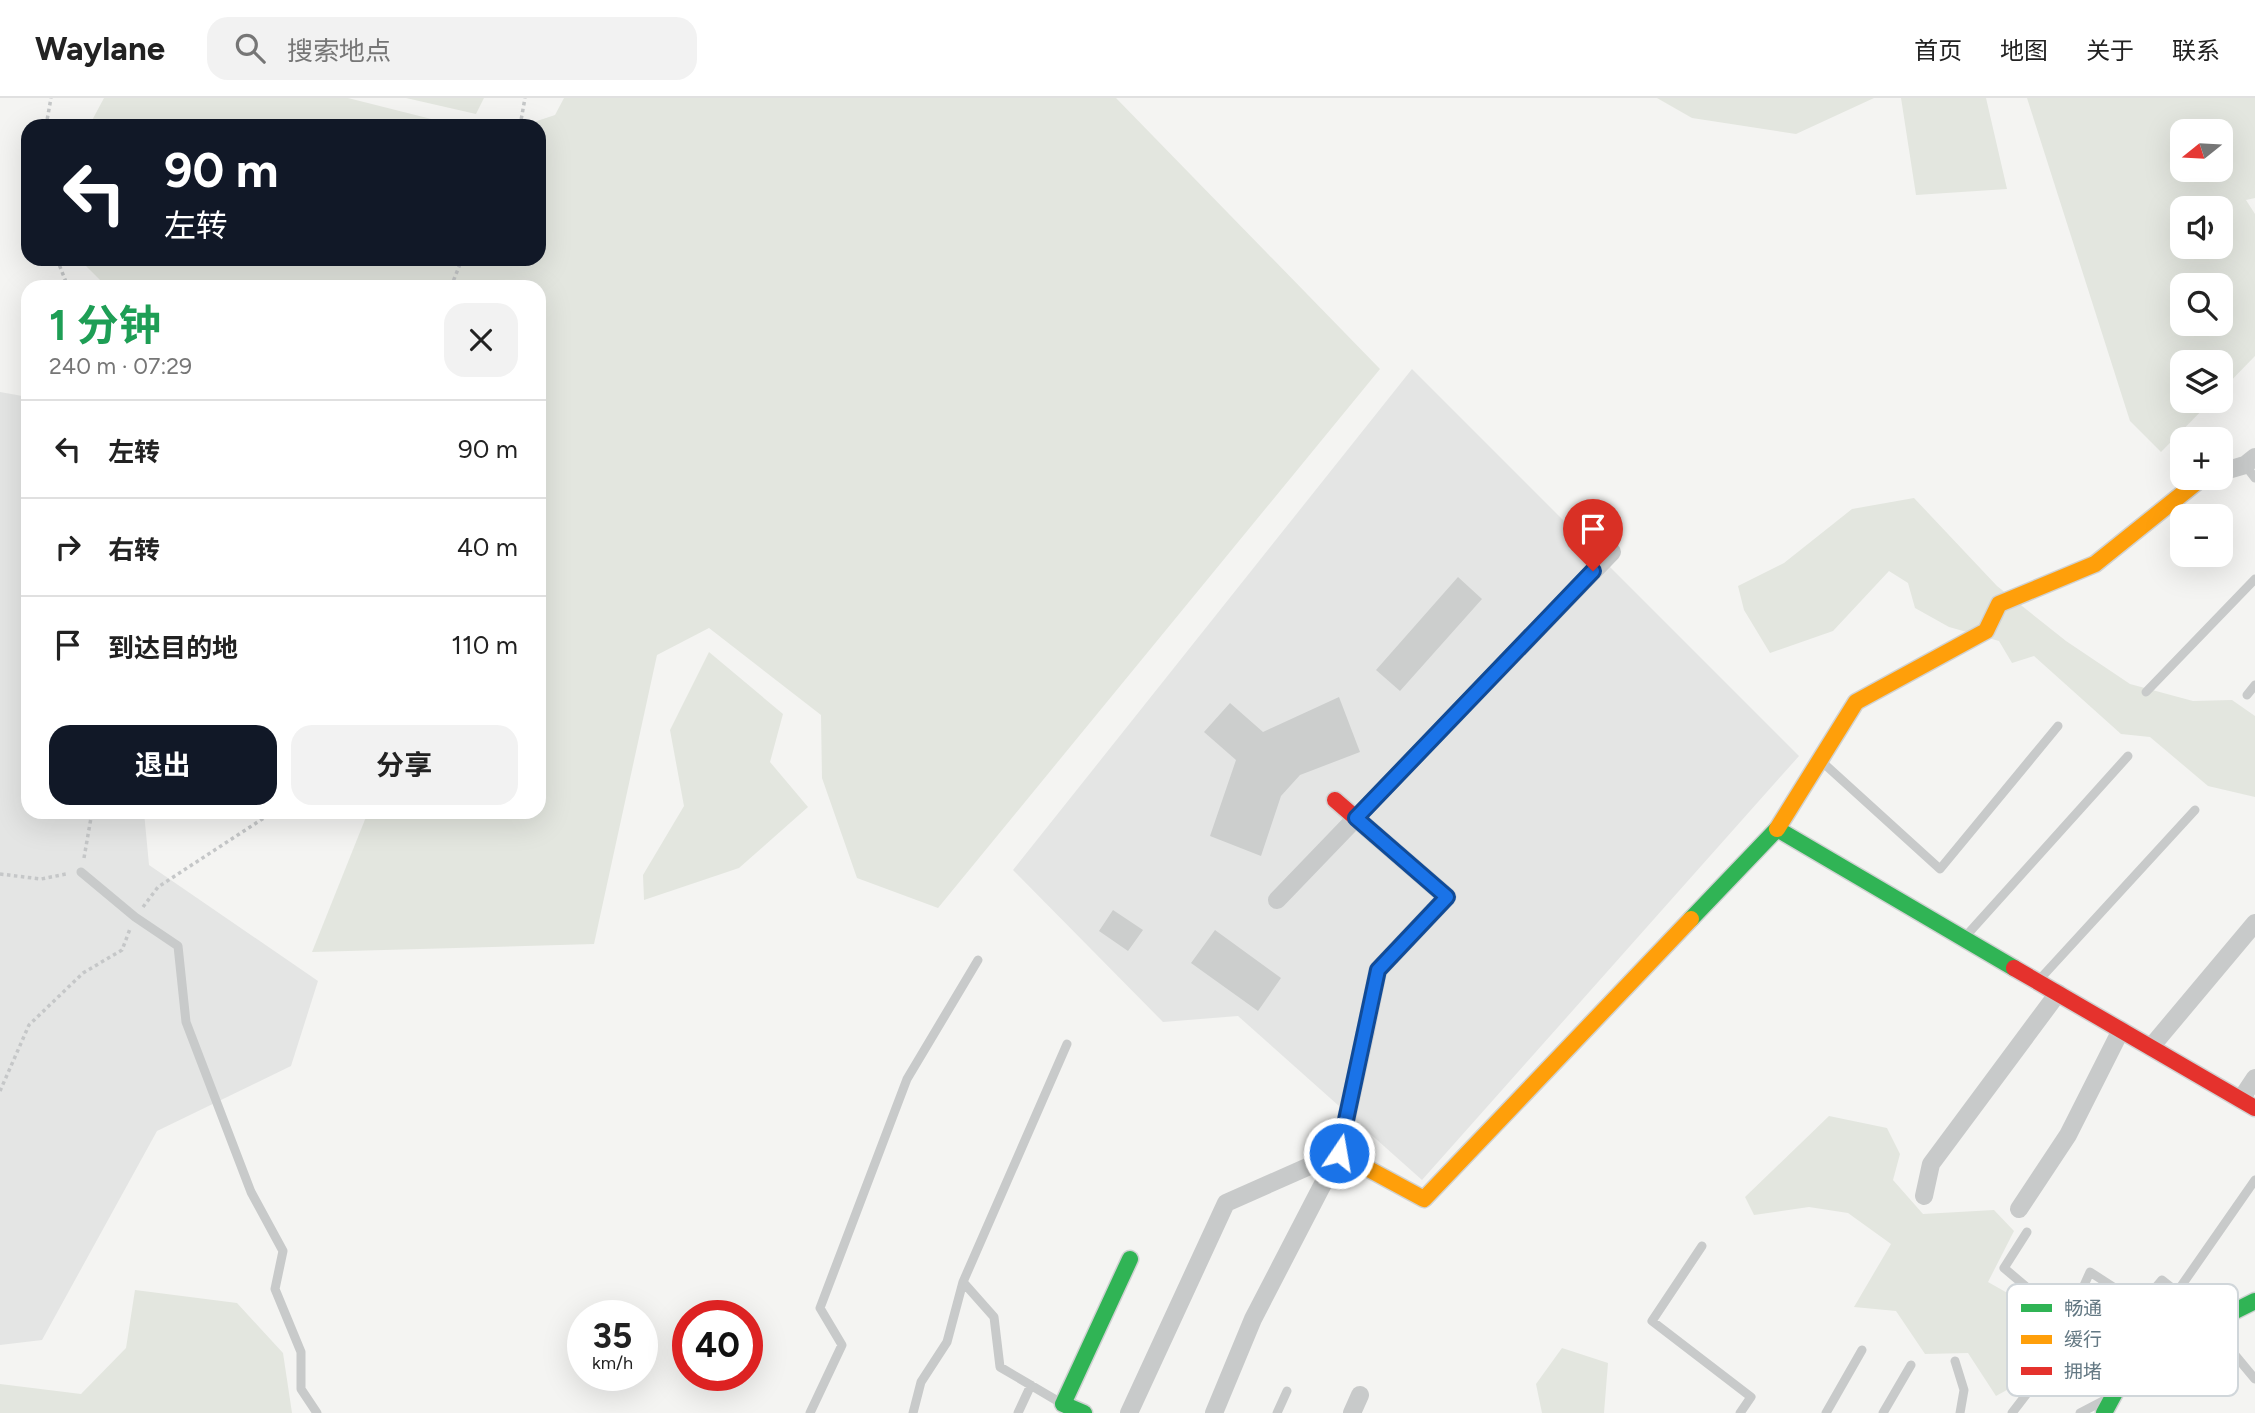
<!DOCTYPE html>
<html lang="zh">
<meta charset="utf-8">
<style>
body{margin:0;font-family:Figtree,"Noto Sans SC",sans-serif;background:#f2f2f2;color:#222;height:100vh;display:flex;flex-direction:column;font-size:26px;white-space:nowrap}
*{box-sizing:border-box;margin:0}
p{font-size:23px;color:#767676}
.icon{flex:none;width:38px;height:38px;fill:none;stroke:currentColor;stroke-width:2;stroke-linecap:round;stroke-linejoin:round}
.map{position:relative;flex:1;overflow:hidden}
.drawer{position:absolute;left:21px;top:182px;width:525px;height:539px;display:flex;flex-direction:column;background:#fff;border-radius:21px;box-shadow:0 7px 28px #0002}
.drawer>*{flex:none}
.hud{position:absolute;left:21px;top:21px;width:525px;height:147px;border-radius:21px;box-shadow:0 7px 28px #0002;background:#111827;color:#fff;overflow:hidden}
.needle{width:46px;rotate:252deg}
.fabs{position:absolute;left:2170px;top:21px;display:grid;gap:14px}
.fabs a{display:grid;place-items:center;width:63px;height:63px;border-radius:14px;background:#fff;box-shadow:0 7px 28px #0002;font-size:35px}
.speed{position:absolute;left:567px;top:1202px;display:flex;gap:14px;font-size:35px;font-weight:700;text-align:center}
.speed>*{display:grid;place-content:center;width:91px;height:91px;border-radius:50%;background:#fff;box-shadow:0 7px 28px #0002;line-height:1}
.speed small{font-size:18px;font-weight:400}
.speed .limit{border:10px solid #d22;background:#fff;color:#111}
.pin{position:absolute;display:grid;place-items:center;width:60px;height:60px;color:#fff;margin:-72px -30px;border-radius:50% 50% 50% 0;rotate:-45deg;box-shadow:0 0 7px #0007}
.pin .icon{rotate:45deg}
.me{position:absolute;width:77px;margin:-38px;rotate:12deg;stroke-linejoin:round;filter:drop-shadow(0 0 5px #0008)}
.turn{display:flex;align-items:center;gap:24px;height:147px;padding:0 28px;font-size:32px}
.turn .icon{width:91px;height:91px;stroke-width:2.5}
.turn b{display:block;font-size:49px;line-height:60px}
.round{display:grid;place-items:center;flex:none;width:74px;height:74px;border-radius:21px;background:#f2f2f2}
.headline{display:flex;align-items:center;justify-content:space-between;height:119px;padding:0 28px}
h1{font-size:42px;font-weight:700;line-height:52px;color:#1e9e55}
.cta{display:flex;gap:14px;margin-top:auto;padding:14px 28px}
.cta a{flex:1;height:80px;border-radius:21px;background:#111827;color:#fff;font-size:28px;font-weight:700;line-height:80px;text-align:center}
.cta a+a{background:#f2f2f2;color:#222}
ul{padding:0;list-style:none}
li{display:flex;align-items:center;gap:21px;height:98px;padding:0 28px;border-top:2px solid #e0e0e0}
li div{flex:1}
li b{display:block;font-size:26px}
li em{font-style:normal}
header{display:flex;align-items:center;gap:42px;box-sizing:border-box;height:98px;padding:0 35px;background:#fff;border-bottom:2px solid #e0e0e0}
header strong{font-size:33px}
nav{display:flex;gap:38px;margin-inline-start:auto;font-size:24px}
.search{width:490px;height:63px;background:#f2f2f2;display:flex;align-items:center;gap:18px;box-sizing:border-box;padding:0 24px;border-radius:21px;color:#767676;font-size:26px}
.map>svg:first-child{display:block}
</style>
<header>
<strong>Waylane</strong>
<div class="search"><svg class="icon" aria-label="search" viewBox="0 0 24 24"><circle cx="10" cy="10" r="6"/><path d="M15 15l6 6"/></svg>搜索地点</div>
<nav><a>首页</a><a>地图</a><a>关于</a><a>联系</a></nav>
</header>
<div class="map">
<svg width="2255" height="1315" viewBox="0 0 2255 1315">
<rect width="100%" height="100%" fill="#f4f4f2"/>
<path fill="#e4e5e4" d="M1412 271 1799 658 1422 1082 1238 918 1163 924 1013 772Z
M0 294 28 299V714H144L149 767 318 883 291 968 157 1033 42 1242 0 1247Z"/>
<path fill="#e3e6df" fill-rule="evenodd" d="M104 0H348L459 28H89Z
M406 0H484L476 16Z
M564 0H1116L1380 271 938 810 857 780 822 680 821 617 709 530 657 557 594 846 312 854 368 714H539V189H107L79 161H539V28H522L555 17Z
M1657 0H1874L1796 36 1692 20Z
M1901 0H1986L2007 91 1916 97Z
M2027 0H2255V100L2246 102 2255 116V258L2221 293V264H2182V303H2211L2161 354 2130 323ZM2182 33H2221V72H2182ZM2221 110V149H2182V110ZM2221 187V226H2182V187Z
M1914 400 1997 488 2066 543 2130 586 2193 603 2232 602 2255 618V699L2208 688 2150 639 2121 636 2034 558 2012 565 1999 543 1949 529 1915 510 1908 485 1889 473 1833 533 1770 555 1744 512 1738 488 1784 465 1852 411Z
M709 554 783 616 770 664 808 709 739 770 644 802 643 777 684 708 670 632Z
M1829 1018 1887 1030 1900 1056 1893 1082 1923 1116 1994 1112 2014 1133 1988 1184 2059 1224 2023 1283 1996 1298 1968 1255 1925 1256 1896 1213 1854 1209 1891 1146 1848 1115 1809 1109 1754 1117 1745 1099Z
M135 1192 237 1205 283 1255 292 1315H0V1286L81 1296 126 1250Z
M1562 1250 1608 1265 1604 1315H1542L1536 1286Z"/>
<path fill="#cccecd" d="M1458 479 1482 501 1400 593 1376 572Z
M1339 599 1360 654 1300 677 1281 698 1261 758 1210 738 1236 662 1204 634 1230 605 1263 634Z
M1113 812 1143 832 1128 853 1099 833Z
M1215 832 1281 880 1258 913 1191 865Z"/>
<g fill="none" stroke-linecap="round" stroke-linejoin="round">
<defs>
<path id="fast" d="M1691 821 1777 731 2014 870
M1084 1315 1063 1306 1130 1161
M2104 1315 2131 1265 2255 1203"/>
<path id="slow" d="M1777 731 1856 604 1986 533 1999 506 2095 466 2202 380
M1365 935 1339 1055 1424 1101 1691 821"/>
<path id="jam" d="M1335 702 1447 799 1378 872 1365 935
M2014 870 2255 1010"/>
</defs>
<use href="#fast" stroke="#d0d2d2" stroke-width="19"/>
<use href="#slow" stroke="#d0d2d2" stroke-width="19"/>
<use href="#jam" stroke="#d0d2d2" stroke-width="19"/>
<path stroke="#c5c7c8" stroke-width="3.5" stroke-dasharray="3.5 3.5" stroke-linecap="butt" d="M46 28 51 0
M520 28 525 0
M57 161 68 189
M451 189 462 161
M84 760 92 714
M0 776 41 781 66 776
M143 809 158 789 273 714
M0 993 29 927 83 875 122 852 130 831"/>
<path stroke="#c8caca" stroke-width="9" d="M2245 367 2255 380
M2146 594 2255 481
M2247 597 2255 587
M1821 663 1940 771 2058 628
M81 774 135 819 178 848 186 924 251 1094 283 1153 275 1191 301 1254V1291L317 1315
M1965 839 2128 658
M2039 882 2195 712
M2027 1134 2004 1170 2042 1202 2072 1214 2130 1264
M1702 1148 1652 1223 1751 1299 1740 1315
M2177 1194 2255 1082
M2230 1251 2255 1281
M1955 1263 1964 1292 1960 1315
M1061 1305 1000 1269 994 1219 963 1184 1067 946
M810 1315 842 1247 820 1210 907 981 978 862
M913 1315 921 1284 947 1244 963 1184
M1018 1315 1031 1287
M1277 1315 1287 1293
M1826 1315 1862 1252
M1883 1315 1911 1267
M2012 1315 2076 1232 2072 1214 2090 1174 2141 1207 2162 1182 2210 1220
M2080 1315 2103 1303"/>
<path stroke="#c8caca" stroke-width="18" d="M2221 374 2245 367 2255 359
M1277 802 1612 454
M2151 949 2255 825
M2241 1001 2255 980
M1924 1098 1931 1066 2058 895
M2019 1111 2068 1037 2121 932
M1129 1315 1226 1105 1339 1055
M1214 1315 1253 1221 1339 1055
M1352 1315 1360 1297"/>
<use href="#fast" stroke="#30b455" stroke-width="16"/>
<use href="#slow" stroke="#ff9f0a" stroke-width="16"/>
<use href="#jam" stroke="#e5322d" stroke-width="16"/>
</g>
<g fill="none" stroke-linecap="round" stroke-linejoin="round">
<defs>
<path id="route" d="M1339 1055 1378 872 1447 799 1356 720 1593 473"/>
</defs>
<use href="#route" stroke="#114b97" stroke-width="18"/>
<use href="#route" stroke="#1a73e8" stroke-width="12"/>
</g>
<rect x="2007" y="1186" width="231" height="112" rx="10" fill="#fff" stroke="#d0d6da" stroke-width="2"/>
<rect x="2021" y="1206" width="31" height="8" fill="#30b455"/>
<rect x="2021" y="1237" width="31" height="9" fill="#ff9f0a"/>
<rect x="2021" y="1269" width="31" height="8" fill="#e5322d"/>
<g font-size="19" fill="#637883">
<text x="2064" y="1217">畅通</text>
<text x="2064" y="1248">缓行</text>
<text x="2064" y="1280">拥堵</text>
</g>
</svg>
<div class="fabs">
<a><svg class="needle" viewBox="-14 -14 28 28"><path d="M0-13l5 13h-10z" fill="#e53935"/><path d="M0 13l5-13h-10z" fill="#767676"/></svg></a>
<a><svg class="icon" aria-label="sound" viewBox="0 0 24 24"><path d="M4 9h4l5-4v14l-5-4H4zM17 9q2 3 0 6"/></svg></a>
<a><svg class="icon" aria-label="search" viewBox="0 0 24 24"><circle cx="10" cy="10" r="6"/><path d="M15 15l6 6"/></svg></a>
<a><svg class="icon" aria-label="layers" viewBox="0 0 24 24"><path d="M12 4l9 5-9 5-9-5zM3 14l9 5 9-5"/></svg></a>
<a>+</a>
<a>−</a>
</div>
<div class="speed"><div>35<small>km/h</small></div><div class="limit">40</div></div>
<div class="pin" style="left:1593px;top:473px;background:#d93025"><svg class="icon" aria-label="arrive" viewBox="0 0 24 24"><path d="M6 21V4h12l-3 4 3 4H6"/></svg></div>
<svg class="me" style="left:1339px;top:1055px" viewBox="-20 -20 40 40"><circle r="17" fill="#1a73e8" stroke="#fff" stroke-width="3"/><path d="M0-11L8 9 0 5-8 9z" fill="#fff"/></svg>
<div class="hud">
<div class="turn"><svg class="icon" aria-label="left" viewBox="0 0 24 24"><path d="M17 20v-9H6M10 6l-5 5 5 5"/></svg><div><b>90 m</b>左转</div></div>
</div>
<section class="drawer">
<div class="headline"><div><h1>1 分钟</h1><p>240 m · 07:29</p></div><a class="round"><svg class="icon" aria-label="close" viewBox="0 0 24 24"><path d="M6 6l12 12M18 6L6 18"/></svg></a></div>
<ul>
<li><svg class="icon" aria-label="left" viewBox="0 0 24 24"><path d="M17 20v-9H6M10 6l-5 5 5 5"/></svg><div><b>左转</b></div><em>90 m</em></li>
<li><svg class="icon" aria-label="right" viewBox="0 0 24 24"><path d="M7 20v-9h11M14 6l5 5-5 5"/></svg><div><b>右转</b></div><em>40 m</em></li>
<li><svg class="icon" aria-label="arrive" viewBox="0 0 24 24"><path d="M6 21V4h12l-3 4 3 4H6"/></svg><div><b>到达目的地</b></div><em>110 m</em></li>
</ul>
<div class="cta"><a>退出</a><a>分享</a></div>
</section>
</div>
